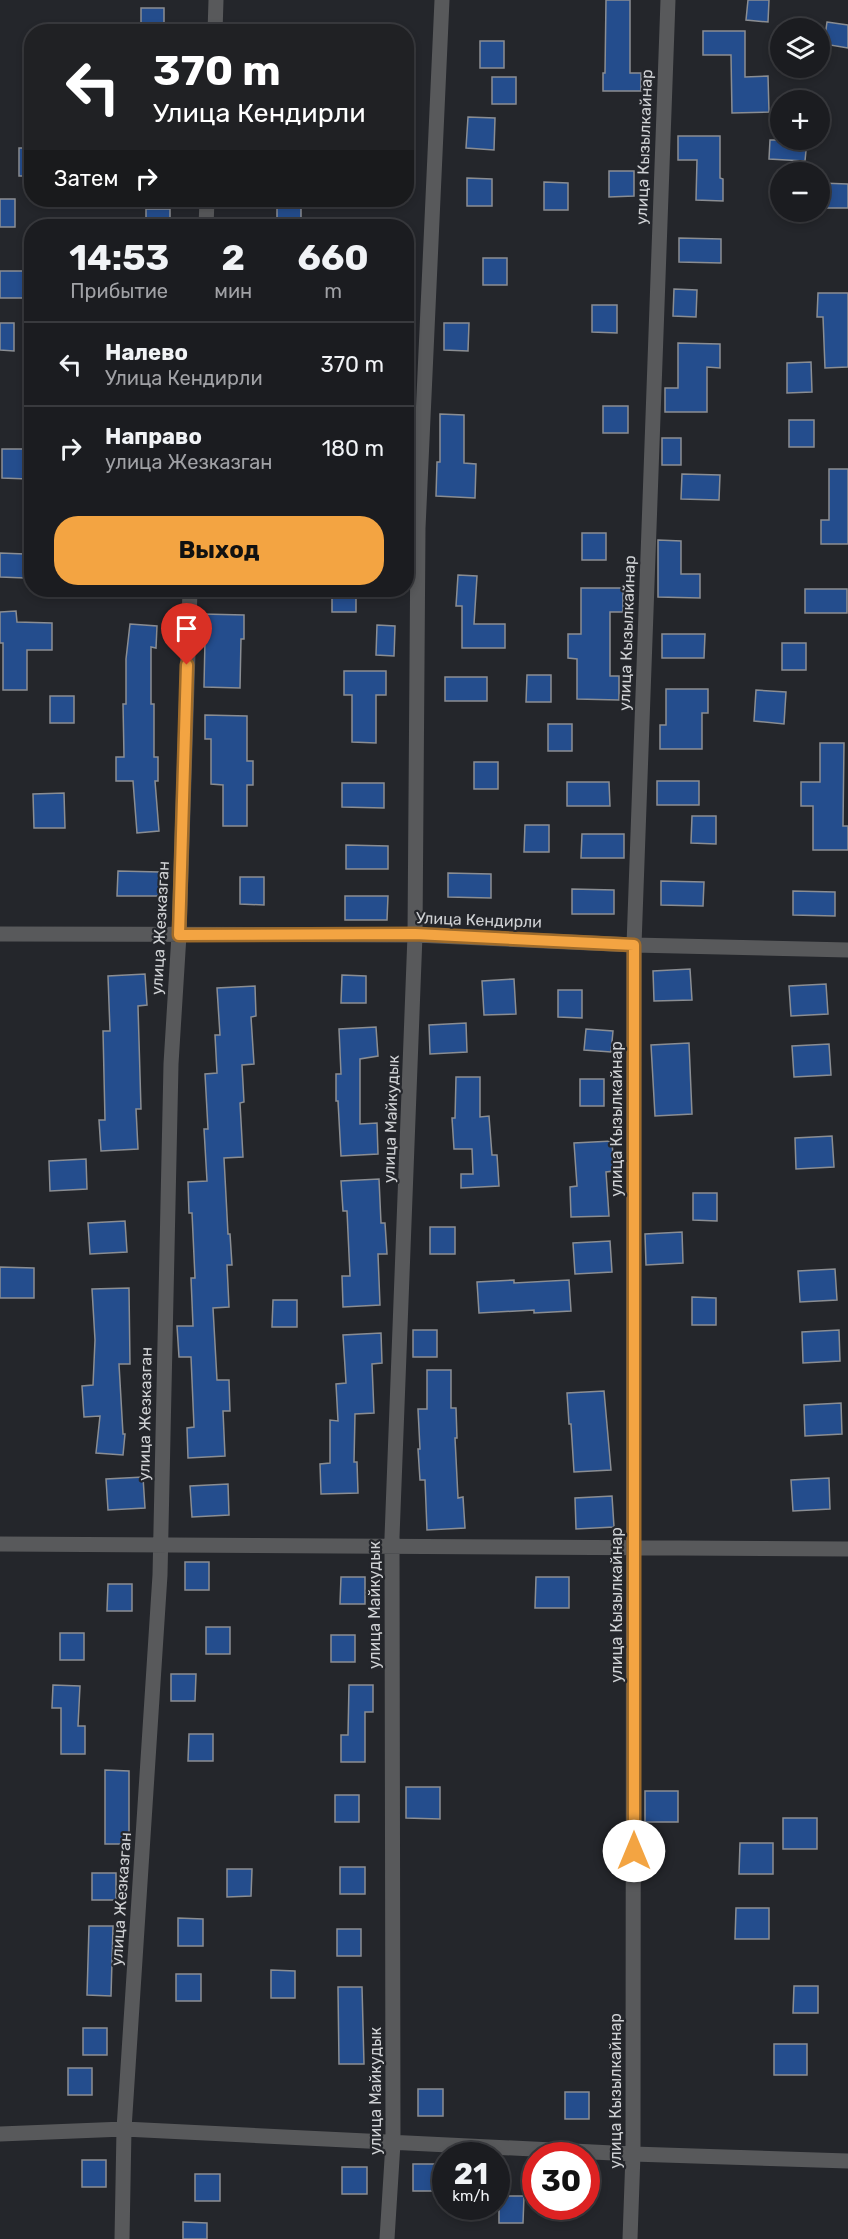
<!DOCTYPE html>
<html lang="ru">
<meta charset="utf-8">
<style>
body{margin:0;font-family:Rubik,sans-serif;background:#242529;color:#f1f3f6;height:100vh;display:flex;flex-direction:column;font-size:22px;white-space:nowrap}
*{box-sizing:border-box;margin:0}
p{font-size:20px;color:#a0a1a5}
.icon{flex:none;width:33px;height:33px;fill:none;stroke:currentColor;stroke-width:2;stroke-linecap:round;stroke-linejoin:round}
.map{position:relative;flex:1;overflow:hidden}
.details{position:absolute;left:24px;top:219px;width:390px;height:378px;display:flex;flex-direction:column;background:#1b1c20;border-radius:24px;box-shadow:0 3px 9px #0003,0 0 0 2px #393a3e}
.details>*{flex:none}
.hud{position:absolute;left:24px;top:24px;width:390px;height:183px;border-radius:24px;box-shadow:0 3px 9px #0003,0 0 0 2px #393a3e;background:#202124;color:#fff;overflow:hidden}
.tools{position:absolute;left:770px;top:18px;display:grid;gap:12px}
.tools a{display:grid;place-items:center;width:60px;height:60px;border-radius:50%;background:#1b1c20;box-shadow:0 3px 9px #0003,0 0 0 2px #393a3e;font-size:30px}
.speed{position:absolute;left:432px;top:2142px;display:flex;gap:12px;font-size:30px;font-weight:700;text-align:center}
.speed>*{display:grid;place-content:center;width:78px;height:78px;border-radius:50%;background:#1b1c20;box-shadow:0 3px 9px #0003,0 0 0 2px #393a3e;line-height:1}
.speed small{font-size:15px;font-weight:400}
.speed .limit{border:9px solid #d22;background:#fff;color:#111}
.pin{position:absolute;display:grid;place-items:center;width:51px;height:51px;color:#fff;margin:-62px -26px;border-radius:50% 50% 50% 0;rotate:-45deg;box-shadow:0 0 6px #0007}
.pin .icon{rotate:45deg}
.me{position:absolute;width:66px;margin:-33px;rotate:0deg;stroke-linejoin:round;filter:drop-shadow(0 0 4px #0008)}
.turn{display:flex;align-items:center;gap:21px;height:126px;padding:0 30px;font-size:27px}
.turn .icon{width:78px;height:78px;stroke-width:2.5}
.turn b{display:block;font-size:42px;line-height:51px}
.then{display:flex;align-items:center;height:57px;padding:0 30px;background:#0003;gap:12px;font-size:22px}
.eta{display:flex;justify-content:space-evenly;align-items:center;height:102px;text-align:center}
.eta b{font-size:36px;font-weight:700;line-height:42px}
.primary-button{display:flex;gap:12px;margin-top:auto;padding:12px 30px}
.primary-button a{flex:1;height:69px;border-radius:24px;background:#f3a442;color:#111;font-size:24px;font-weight:700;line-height:69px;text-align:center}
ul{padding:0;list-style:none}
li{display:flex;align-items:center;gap:18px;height:84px;padding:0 30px;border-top:2px solid #393a3e}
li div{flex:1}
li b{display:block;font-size:22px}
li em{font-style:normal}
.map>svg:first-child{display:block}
</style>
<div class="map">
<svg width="848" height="2239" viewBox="0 0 848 2239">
<rect width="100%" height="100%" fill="#24262b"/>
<path fill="#244d8d" stroke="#8a8d92" stroke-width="1.5" d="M606 0H630V73H641V91H603V73H605Z
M748 0H769L768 22 746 20Z
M141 8H164V29H141Z
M827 22 848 25V48L824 44Z
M703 31H745V77L768 76 769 112 732 113 731 55H703Z
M480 41H504V68H480Z
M492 77H516V104H492Z
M468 117 495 118 494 150 466 148Z
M678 136H720V178L723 179V201L696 200 697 160H678Z
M770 140H807L805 161 769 159Z
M19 148H32V176H19Z
M609 171H634V196L609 197Z
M467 178 492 179V206H467Z
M544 182 568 183V210H544Z
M821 183 848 184V208H821Z
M0 199H15V227H0Z
M277 207H301V226H277Z
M146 209H170V226H146Z
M679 238 721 239V263L679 262Z
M483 258H507V285H483Z
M0 271H24V298H0Z
M674 289 697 290 696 317 673 316Z
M818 293H848V367L825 368 823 317H817Z
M592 305H617V333L592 332Z
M0 323H14V351L0 350Z
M444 323H469L468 351 444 350Z
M678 343 720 344V368L707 367V412H665V388H678Z
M811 362 812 392 787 393V363Z
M603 406H628V433H603Z
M440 414 464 415V463L476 464 475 498 436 496 437 462H440Z
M789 420H814V447H789Z
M662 438H681V465H662Z
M2 449H28V479L2 478Z
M829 469H848V544H821V520H829Z
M682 474 720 475 719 500 681 499Z
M582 533H606V560H582Z
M658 540 681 541V574H700V598L658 597Z
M0 553 25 554V578L0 577Z
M458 575 477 576 474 624H505V648H462V606H456Z
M581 588H623V612H610V676H619V700L577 699V659L568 658V634H581Z
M805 589H847V613H805Z
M332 590H356V612H332Z
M16 611 17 622 52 623V650H27V690H3V643H0V612Z
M202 614 244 615V639H241L240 688 204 687 205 639H202Z
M130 624 157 626 156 648 151 647V704H154V757H158V781H155L159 831 137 833 133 781H116V757H124L123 704H126V659Z
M377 625 395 626 394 656 376 655Z
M662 634H705L704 658H662Z
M782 643H806V670H782Z
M344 671H386V695H376V743L352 742V695H344Z
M527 675H551V702H526Z
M445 677H487V701H445Z
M666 689H708V713H702V749H660V725H666Z
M756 690 786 692 784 724 754 721Z
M50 696H74V723H50Z
M205 715 247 716V761H253V785H247V826H223V785L211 784V739H205Z
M548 724H572V751H548Z
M820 743H844L843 826H848V850H813V806H801V782H820Z
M474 762H498V789H474Z
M657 781H699V805H657Z
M567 782H609L610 806H567Z
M342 783H384V808L342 807Z
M64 793 65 828H34L33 794Z
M692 816H716V844L691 843Z
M525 825H549V852H524Z
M582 834H624V858H581Z
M346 845 388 846V869H346Z
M118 871 160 872V896H117Z
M448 873 491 874V898L448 897Z
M240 877H264V905L240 904Z
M661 881 704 882 703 906 661 905Z
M572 889 614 890V914H572Z
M793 891 835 892V916L793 915Z
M345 896H388L387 920H345Z
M690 969 692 1000 654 1001 653 971Z
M145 974 147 1005 138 1006 141 1109H136L138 1149 101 1151 99 1120H105L103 1031H110L108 976Z
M342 975 366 976V1003H341Z
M514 979 516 1014 484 1015 482 981Z
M826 984 828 1014 791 1016 789 986Z
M255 986 256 1016 251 1017 254 1064 242 1065 244 1102 240 1103 243 1157 224 1158 228 1234H230L232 1265H227L229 1307 213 1308 217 1380H229L230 1411H223L225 1456 188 1458 187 1428 194 1427 191 1357H179L177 1326H193L191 1278H195L192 1213H189L188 1182 207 1181 204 1129H208L205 1074 217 1073 215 1035H220L217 988Z
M558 990H582V1018L558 1017Z
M466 1023 467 1052 430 1054 429 1025Z
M376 1027 378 1056 360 1059V1124L377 1123 378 1154 341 1156 338 1101H336V1074H341L339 1029Z
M586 1029 613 1031 611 1052 584 1050Z
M689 1043 692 1114 655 1116 651 1045Z
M829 1044 831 1075 794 1077 792 1046Z
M456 1077H480V1117L489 1116 492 1155H497L499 1186 461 1188V1174H473L472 1149H454L452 1118H455Z
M580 1079H604V1106H580Z
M832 1136 834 1167 796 1169 795 1138Z
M612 1141 614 1171 606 1172 609 1216 571 1217 570 1187 577 1186 574 1143Z
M86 1159 87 1189 50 1191 49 1161Z
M379 1179 381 1223H385L387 1254H378L380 1305 343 1307 342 1276H350L347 1211H343L341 1181Z
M693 1193H717V1221L693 1220Z
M125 1221 127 1252 90 1254 88 1223Z
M430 1227H455V1254H430Z
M682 1232 683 1263 646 1265 645 1234Z
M610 1241 612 1272 575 1274 573 1243Z
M0 1267 34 1268V1298H0Z
M835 1269 837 1300 800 1302 798 1271Z
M514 1280V1283L569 1280 571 1311 534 1313V1310L479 1313 477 1282Z
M129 1288 130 1364H119L123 1434H125L123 1455 96 1453 100 1416 84 1417 82 1386 93 1385 95 1340 92 1289Z
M692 1297 716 1298V1325H692Z
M273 1300H297V1327H272Z
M413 1330H437V1357H413Z
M839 1330 840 1361 803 1363 802 1332Z
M381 1333 382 1363 372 1364 374 1413 355 1414 354 1462H357L358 1493 321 1494 320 1464 330 1463V1420L338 1421 336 1384 346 1383 343 1335Z
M427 1370H451V1408H456L457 1438H455L458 1498 463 1497 465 1528 427 1530 425 1480H420L418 1449H420L418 1409H427Z
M604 1391 611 1470 574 1472 571 1424H569L567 1393Z
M841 1403 842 1434 805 1436 804 1405Z
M143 1477 145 1508 108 1510 106 1479Z
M829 1478 830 1509 793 1511 791 1480Z
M228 1484 229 1515 192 1517 190 1486Z
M612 1496 614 1527 576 1529 575 1498Z
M185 1562H209V1590H185Z
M341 1577H365V1604H340Z
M536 1577H569V1608H535Z
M108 1584H132V1611H107Z
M206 1627H230V1654H206Z
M60 1633H84V1660H60Z
M331 1635H355V1662H331Z
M171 1674H196L195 1701H171Z
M53 1685 80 1686 78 1726H85V1754H61V1708H52Z
M349 1685H373V1712H365V1762H341V1735H348Z
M189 1734H213V1761H188Z
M105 1770 129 1771V1844H105Z
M406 1787H440V1819L406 1818Z
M645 1791H678V1822H645Z
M335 1795H359V1822H335Z
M783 1818H817V1849H783Z
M740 1843H773V1874H739Z
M340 1867H365V1894H340Z
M227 1869H252L251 1896 227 1897Z
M92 1873H116V1900H92Z
M736 1908H769V1939H735Z
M178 1918 203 1919V1946H178Z
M89 1926H113L111 1996 87 1995Z
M337 1929H361V1956H337Z
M271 1970 295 1971V1998H271Z
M176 1974H201V2001H176Z
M794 1986H818V2013H793Z
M338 1987H362L364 2064H339Z
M83 2028H107V2055H83Z
M774 2044H807V2075H774Z
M68 2068H92V2095H68Z
M418 2089H443V2116H418Z
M565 2092H589V2119H565Z
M82 2160H106V2187H82Z
M413 2164H437V2191H413Z
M342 2167H367V2194H342Z
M195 2174H220V2201H195Z
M499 2196H524L523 2223H499Z
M183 2222 207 2223V2239H183Z"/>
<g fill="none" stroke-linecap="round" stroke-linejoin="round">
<path stroke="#58595b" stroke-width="15" d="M215 32 216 0
M206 226 207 200
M0 934 415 935 634 945 848 950
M0 1544 848 1549
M0 2134 124 2129 633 2154 848 2161
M122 2239 124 2129 160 1575 171 1064 179 935 190 590
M387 2239 393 2143 392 1537 415 935 418 528 442 0
M630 2239 633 2154 634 945 668 0"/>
</g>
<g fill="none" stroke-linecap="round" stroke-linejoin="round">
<defs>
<path id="route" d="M187 665 179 935 415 934 634 945V1851"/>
</defs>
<use href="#route" stroke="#9e6b2b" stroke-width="15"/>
<use href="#route" stroke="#f3a442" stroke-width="10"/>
</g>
<g text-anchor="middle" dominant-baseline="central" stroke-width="4.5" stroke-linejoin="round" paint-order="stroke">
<g font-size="16" fill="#cfd1d4" stroke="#24262b">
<text transform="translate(644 147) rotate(-88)">улица Кызылкайнар</text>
<text transform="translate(627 633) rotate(-88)">улица Кызылкайнар</text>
<text transform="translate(479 920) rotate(2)">Улица Кендирли</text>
<text transform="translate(160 928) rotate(-87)">улица Жезказган</text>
<text transform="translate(391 1119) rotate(-88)">улица Майкудык</text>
<text transform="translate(616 1119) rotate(-90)">улица Кызылкайнар</text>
<text transform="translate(145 1414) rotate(-89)">улица Жезказган</text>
<text transform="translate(374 1605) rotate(-90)">улица Майкудык</text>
<text transform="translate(616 1605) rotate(-90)">улица Кызылкайнар</text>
<text transform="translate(121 1899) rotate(-86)">улица Жезказган</text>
<text transform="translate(375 2091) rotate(-90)">улица Майкудык</text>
<text transform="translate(615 2091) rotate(-90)">улица Кызылкайнар</text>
</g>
</g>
</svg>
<div class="tools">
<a><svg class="icon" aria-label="layers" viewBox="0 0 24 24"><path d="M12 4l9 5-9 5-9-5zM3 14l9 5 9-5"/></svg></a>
<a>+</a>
<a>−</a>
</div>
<div class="speed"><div>21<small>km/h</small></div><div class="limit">30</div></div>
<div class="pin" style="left:187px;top:665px;background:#d93025"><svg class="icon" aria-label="arrive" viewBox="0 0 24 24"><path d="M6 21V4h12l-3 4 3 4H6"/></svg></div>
<svg class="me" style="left:634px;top:1851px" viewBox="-20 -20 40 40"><circle r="19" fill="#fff"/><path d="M0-13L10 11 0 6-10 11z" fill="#f3a442"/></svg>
<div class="hud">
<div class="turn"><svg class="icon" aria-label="left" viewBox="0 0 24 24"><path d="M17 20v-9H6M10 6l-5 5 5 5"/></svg><div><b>370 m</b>Улица Кендирли</div></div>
<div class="then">Затем<svg class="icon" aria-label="right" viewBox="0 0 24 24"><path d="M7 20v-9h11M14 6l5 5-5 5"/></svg></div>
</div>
<section class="details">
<div class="eta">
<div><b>14:53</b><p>Прибытие</p></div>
<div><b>2</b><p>мин</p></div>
<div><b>660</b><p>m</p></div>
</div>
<ul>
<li><svg class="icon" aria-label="left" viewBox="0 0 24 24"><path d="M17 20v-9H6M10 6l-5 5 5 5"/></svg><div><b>Налево</b><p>Улица Кендирли</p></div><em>370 m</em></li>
<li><svg class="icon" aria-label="right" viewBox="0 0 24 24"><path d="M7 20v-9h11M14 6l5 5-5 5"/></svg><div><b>Направо</b><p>улица Жезказган</p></div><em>180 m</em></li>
</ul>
<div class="primary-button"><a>Выход</a></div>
</section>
</div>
